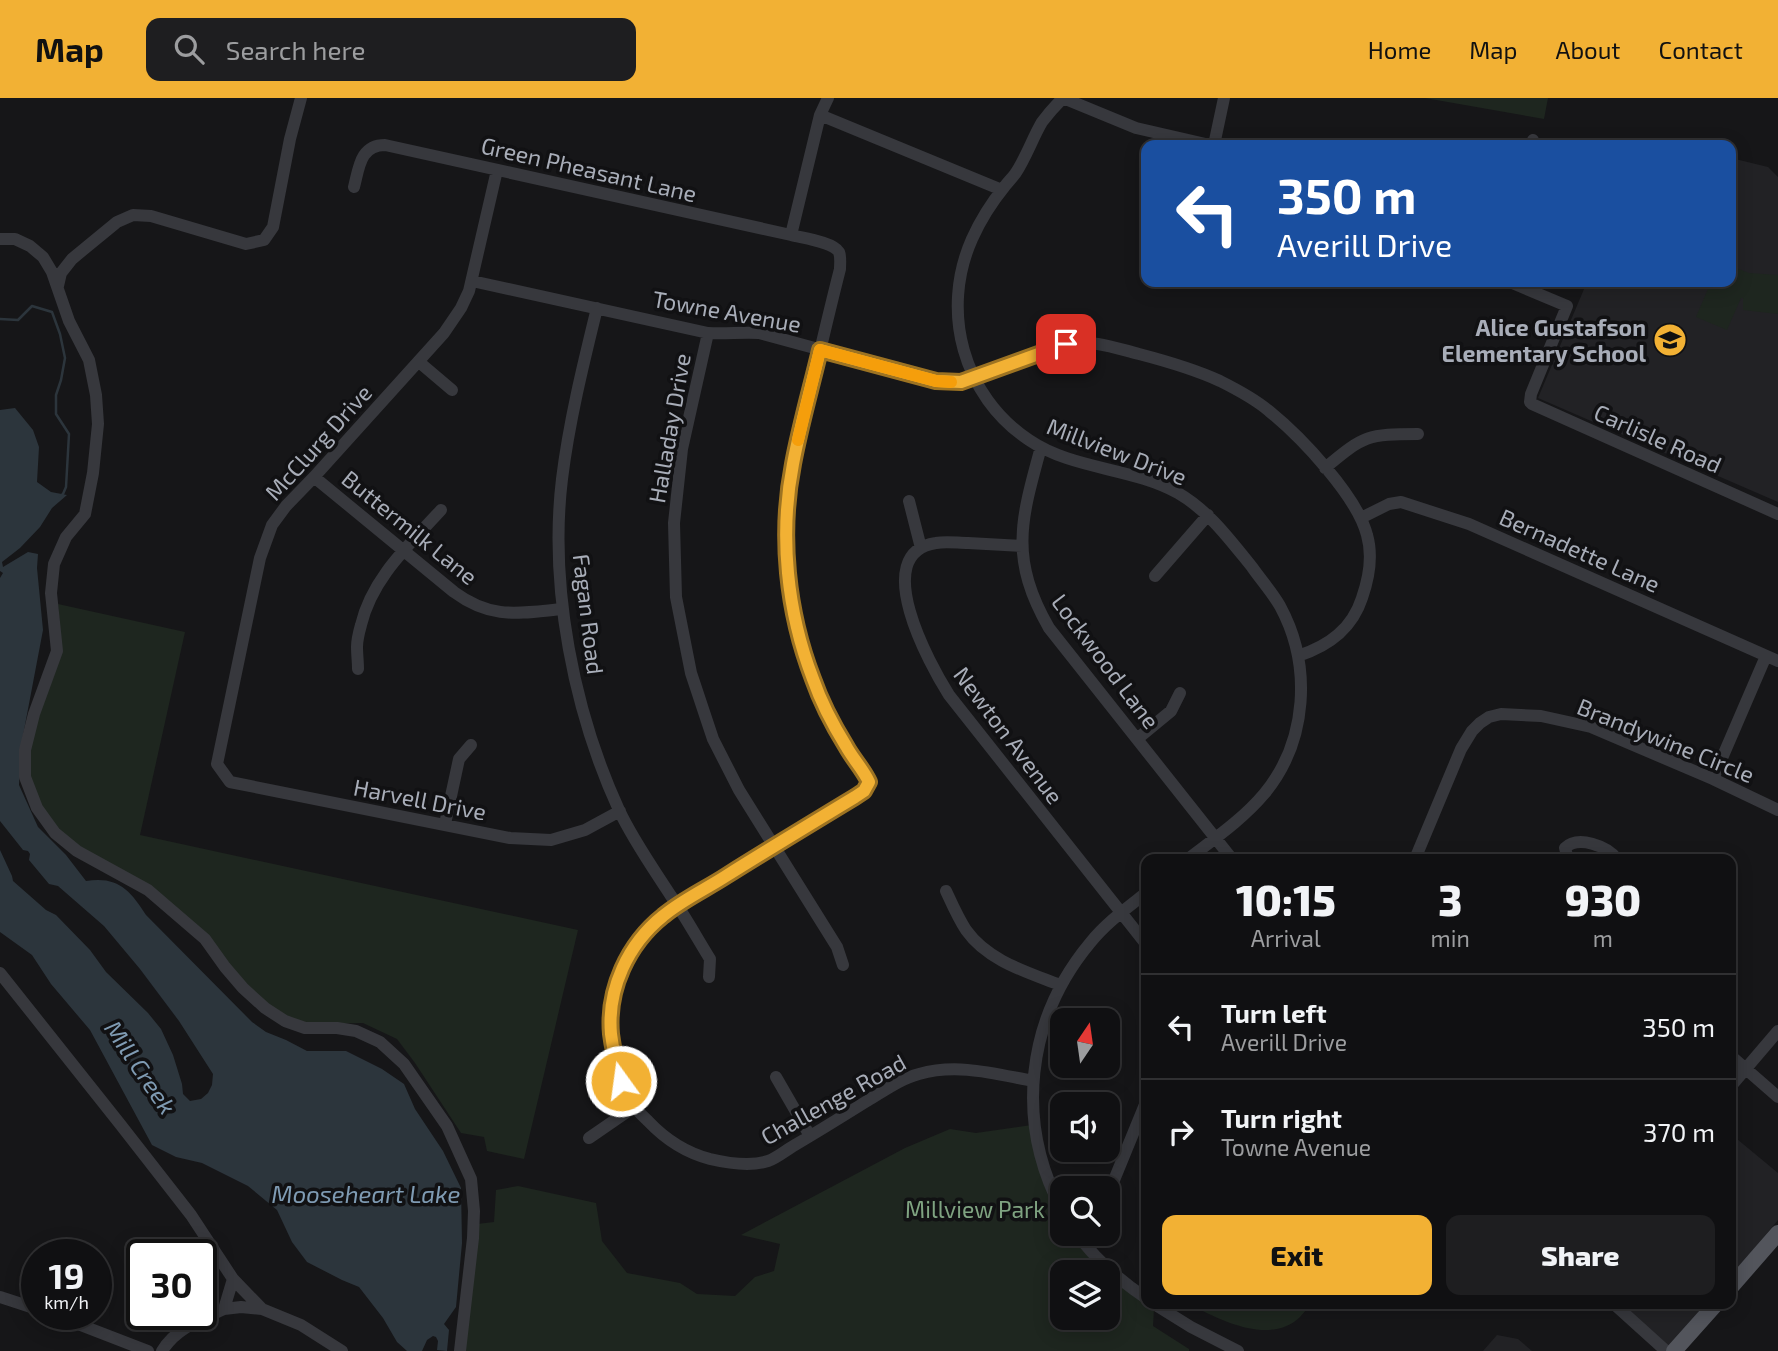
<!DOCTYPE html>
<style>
body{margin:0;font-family:"Exo 2",sans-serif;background:#1e1e20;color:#f1f3f6;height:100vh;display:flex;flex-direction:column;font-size:26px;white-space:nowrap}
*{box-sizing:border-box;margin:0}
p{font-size:23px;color:#9c9d9f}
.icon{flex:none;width:38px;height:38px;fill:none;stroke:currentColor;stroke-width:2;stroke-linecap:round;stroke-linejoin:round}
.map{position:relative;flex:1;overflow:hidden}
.drawer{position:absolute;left:1141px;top:756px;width:595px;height:455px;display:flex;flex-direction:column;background:#101012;border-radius:14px;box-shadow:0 4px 18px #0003,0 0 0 2px #303032}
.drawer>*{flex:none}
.hud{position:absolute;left:1141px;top:42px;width:595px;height:147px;border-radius:14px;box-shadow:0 4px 18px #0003,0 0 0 2px #303032;background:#1a4fa0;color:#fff;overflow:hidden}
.needle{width:46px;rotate:13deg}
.buttons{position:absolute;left:1050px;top:910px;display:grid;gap:14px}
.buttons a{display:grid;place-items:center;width:70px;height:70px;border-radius:14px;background:#101012;box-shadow:0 4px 18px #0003,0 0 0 2px #303032;font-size:35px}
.speed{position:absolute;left:21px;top:1141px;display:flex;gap:14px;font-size:35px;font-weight:700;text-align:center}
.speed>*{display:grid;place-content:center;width:91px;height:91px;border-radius:50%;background:#101012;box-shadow:0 4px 18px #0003,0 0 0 2px #303032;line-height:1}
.speed small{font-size:18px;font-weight:400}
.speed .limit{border:4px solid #111;border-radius:10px;background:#fff;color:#111}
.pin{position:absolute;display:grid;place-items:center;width:60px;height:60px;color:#fff;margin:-30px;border-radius:14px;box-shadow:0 4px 10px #0006}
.me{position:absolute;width:77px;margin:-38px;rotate:346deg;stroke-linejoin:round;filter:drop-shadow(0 0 5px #0008)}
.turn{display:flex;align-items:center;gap:24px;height:147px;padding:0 21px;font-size:32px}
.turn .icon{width:91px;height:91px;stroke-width:2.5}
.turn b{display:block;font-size:49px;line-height:60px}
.eta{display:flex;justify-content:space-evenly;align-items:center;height:119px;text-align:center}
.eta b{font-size:42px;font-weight:800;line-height:49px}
.primary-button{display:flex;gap:14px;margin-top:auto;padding:14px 21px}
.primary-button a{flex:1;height:80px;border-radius:14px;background:#f2b134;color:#111;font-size:28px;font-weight:800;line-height:80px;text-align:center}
.primary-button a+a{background:#1e1e20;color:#f1f3f6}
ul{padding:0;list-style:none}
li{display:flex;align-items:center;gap:21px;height:105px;padding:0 21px;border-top:2px solid #303032}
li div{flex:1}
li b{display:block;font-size:26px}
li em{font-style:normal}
header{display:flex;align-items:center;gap:42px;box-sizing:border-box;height:98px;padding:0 35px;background:#f2b134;color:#111}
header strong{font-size:33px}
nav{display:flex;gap:38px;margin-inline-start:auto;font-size:24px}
.search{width:490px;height:63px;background:#1e1e20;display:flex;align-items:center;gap:18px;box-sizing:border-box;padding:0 24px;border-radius:14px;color:#9c9d9f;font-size:26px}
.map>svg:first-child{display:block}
</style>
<header>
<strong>Map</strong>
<div class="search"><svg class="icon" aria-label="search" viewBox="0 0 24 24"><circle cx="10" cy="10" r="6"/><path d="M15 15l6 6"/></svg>Search here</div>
<nav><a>Home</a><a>Map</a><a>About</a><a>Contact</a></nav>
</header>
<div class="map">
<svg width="1778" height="1253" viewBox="0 0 1778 1253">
<rect width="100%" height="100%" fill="#161618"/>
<path fill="#222225" d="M1731 60 1768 69 1778 79V404L1538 300 1587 184H1731Z
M1731 1036 1778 1075V1122L1731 1179Z
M1622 1206H1709L1672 1251Z
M1497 1237 1518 1241 1532 1253H1483Z"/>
<path fill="#1e261f" d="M1425 0H1548L1544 21Z
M1731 168 1749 175 1778 177V216L1743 212V200H1741L1727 232 1696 219 1711 184H1731Z
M58 506 185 534 140 737 578 832 524 1061 487 1053 484 1039 461 1035 415 965 397 941 363 925 317 926 293 922 265 905 240 881 203 836 74 745 46 719 28 676 29 649 38 613 62 554Z
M1032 1027 1043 1078 1062 1122V1136H1072L1107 1174H1062V1220H1108V1175L1154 1211 1153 1228 1189 1251V1253H465L477 1126 494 1124 496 1092 518 1088 596 1105 602 1143 627 1175 680 1185 697 1196 735 1198 755 1179 774 1173 780 1146 741 1137 905 1050 950 1031 976 1035Z
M1199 1206H1309C1307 1212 1304 1214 1300 1219 1272 1246 1226 1225 1197 1210Z"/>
<path fill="#2c353c" d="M15 310 33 332 39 349 37 384 51 394 67 397 52 410 40 429 20 450 2 464 3 469 28 454 38 456 37 470 43 532 21 648 19 687 38 729 66 757 86 783C118 778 130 792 146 817L252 924 266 934 286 942 307 953H346L382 971 404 986 415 1011 443 1053 461 1090 462 1145 456 1209 444 1226 449 1232 447 1253 437 1252 438 1243 436 1239 433 1238 427 1242 422 1253H407L397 1244 383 1220 359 1189 342 1182 307 1164 292 1144 277 1112 248 1088 202 1065 176 1059 152 1047 90 932 51 886 32 857 0 834V752L12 778 13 783 46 812 56 817 90 852 106 874 148 915 161 931 173 957 182 986 183 996 190 1003 201 1001 208 995 212 987 213 976 179 923 140 871 104 828 58 788 49 786 29 762 30 756 28 753 23 752 0 723V480L3 475 0 473V312Z"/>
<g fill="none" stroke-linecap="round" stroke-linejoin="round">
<path stroke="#2c353c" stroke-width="2.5" d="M0 221 18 222 32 208 52 214 60 236 65 260 61 282 56 297V316L69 336 66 389 63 396 60 398"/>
<path stroke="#37383d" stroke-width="12" d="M1063 0C1055 8 1048 16 1042 24 1032 41 1026 60 1015 76 1012 80 1008 84 1005 88 992 104 980 123 972 141 940 213 963 298 1029 342 1073 372 1131 369 1178 395 1209 413 1230 442 1252 469 1261 482 1272 494 1280 508 1312 567 1308 643 1264 696 1243 721 1214 741 1188 761
M1063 0 1136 30 1210 47
M820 17 1002 92
M1533 42 1534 47
M1214 47 1224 0
M497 72 469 193 461 210 444 235 314 379 286 408 272 427 260 460 217 666 230 684 510 740 551 742 585 732 620 713
M354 89C359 70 360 47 385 47L791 137C802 140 833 144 839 154 841 159 840 166 840 171 829 214 819 257 809 300 803 322 796 345 792 367 780 438 787 515 813 582 822 605 833 628 846 649 853 661 863 671 869 684L864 693 855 699 678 808C645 830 620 861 613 901 607 936 614 977 634 1008 637 1013 643 1018 648 1023 665 1041 687 1055 710 1061 727 1065 750 1069 768 1063 777 1060 786 1052 795 1047 819 1033 843 1018 867 1003 884 993 900 981 919 976 958 965 995 976 1033 983
M791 137 820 17 828 0
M0 141H15L30 148 43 159 52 174 69 223 89 262 96 297 98 326 93 375 85 416 66 439 54 466 51 495 57 553 34 616 25 652V679L37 710 55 735 77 753 148 792 205 841 225 869 243 890 265 910 285 923 305 930H337L356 933 380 944 404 966 447 1028 471 1081 474 1113 473 1140 460 1253
M472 183 708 235C726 236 742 234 759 235L936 283 961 284 1066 246C1095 242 1112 249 1139 256 1166 263 1194 271 1220 283 1236 291 1255 301 1269 313 1301 339 1357 398 1367 437 1373 458 1369 480 1362 500 1352 531 1329 548 1298 558
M1510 184 1567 208 1531 296 1530 304 1532 306 1778 416
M58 188 61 175 72 161 117 124 133 117 151 118 246 146 264 142 273 129 290 41 301 0
M597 210C583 267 569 324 562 381 549 489 574 614 619 712 633 742 653 770 671 798 685 818 697 840 710 861L709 879
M708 235 682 351 674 425 676 499 691 575 713 641 739 692 837 849 843 867
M419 264 452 292
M1041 349C1021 422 1009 460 1049 530L1232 761
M1325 370C1364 337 1368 336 1418 336
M314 379 454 494C492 522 519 515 563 511
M909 403 921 450
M1361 420 1389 406 1401 404 1469 426 1778 563
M1022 448C1004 447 986 446 968 445 958 445 946 443 936 445 868 455 930 567 949 597L1146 846
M1155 478 1208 417
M358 571C358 564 357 556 357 549 357 542 359 534 361 527 372 480 409 447 441 412
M1137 641 1171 613 1180 595
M1713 681 1766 558
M445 726 459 661 471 647
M1415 761 1461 651 1472 633 1480 625 1489 619 1501 616 1541 618 1591 629 1713 681 1778 712
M1568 761 1565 750C1578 737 1607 748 1617 761
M946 793C952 806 958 820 966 832 988 863 1027 874 1060 887
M1731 812V811
M0 875 120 1026 191 1117 233 1181 262 1211 301 1227 342 1253
M1731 958 1778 999
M776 979 810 1038
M1731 988 1778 933
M589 1040 634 1009
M1108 1093 1112 1087 1146 1004
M1062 1112C1015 1024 1026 922 1090 845 1106 825 1127 810 1146 795
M1077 1136C1096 1162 1119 1182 1146 1200
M0 1199 37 1211
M1154 1206 1191 1229 1238 1253
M1614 1206 1666 1253
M224 1211 241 1209 262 1211
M52 1216 148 1253
M162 1253C176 1230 200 1222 224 1211L233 1181"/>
<path stroke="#53555c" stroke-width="16" d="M1731 1189 1778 1135
M1674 1253 1716 1206"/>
</g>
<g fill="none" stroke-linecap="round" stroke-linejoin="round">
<defs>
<path id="route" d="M621 983C617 968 613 952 611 936 607 891 628 846 663 818 682 802 706 791 726 778 769 751 812 725 855 699L864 693 869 684C863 671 853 661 846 648 833 627 821 604 813 581 787 514 779 437 793 366 800 328 811 290 820 252L936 283 961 284 1066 246"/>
</defs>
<use href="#route" stroke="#9d7322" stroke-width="18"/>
<use href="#route" stroke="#f2b134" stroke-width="12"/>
<path stroke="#f59e0b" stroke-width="12" d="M798 342 820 252 936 283 951 284"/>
</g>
<defs>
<symbol id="school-disc" viewBox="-11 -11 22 22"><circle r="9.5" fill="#f2b134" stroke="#111113"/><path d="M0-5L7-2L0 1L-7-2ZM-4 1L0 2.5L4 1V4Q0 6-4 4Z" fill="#111"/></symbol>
</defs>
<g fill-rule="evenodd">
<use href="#school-disc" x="1651" y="223" width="38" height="38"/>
</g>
<g text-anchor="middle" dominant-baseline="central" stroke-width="7" stroke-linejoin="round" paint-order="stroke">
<g font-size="23" fill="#a8adb8" stroke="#111113">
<text transform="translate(589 71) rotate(13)">Green Pheasant Lane</text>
<text transform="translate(727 213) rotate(10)">Towne Avenue</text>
<text transform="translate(669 330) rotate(-80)">Halladay Drive</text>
<text transform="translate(1658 340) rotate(24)">Carlisle Road</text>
<text transform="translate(318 344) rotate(-48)">McClurg Drive</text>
<text transform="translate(1117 353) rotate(21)">Millview Drive</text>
<text transform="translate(410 429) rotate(39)">Buttermilk Lane</text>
<text transform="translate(1580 452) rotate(24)">Bernadette Lane</text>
<text transform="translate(589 516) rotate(83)">Fagan Road</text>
<text transform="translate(1106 563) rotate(53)">Lockwood Lane</text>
<text transform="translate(1009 637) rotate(53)">Newton Avenue</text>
<text transform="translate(1666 642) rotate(22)">Brandywine Circle</text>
<text transform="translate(420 701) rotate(11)">Harvell Drive</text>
<text transform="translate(833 1001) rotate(-29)">Challenge Road</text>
</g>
<g font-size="23" font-weight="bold" fill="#a8adb8" stroke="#111113" text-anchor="end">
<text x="1646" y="229">Alice Gustafson<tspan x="1646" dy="26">Elementary School</tspan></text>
</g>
<g font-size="23" fill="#7fa381" stroke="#111113">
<text x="975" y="1111">Millview Park</text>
</g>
<g font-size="24" font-style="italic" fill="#7f9bb3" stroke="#111113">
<text transform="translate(141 969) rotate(56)">Mill Creek</text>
<text x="366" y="1095">Mooseheart Lake</text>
</g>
</g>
</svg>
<div class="buttons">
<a><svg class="needle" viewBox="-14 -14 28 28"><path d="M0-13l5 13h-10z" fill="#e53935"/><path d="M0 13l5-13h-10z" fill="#9c9d9f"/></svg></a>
<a><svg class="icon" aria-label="sound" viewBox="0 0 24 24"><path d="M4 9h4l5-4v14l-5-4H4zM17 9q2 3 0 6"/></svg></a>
<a><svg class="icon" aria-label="search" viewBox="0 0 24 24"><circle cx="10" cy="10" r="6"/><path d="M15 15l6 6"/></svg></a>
<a><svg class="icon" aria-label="layers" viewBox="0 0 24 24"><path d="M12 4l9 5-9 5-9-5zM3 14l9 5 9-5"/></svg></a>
</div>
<div class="speed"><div>19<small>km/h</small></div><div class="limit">30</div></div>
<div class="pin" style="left:1066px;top:246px;background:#d93025"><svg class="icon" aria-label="arrive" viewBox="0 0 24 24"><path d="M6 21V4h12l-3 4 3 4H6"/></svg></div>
<svg class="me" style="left:621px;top:983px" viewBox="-20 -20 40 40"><circle r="17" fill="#f2b134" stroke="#fff" stroke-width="3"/><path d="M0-11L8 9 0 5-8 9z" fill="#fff"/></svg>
<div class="hud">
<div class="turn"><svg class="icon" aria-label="left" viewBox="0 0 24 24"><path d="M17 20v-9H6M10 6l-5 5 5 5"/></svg><div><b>350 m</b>Averill Drive</div></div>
</div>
<section class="drawer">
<div class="eta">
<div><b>10:15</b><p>Arrival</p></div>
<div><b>3</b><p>min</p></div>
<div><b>930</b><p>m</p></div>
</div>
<ul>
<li><svg class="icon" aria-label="left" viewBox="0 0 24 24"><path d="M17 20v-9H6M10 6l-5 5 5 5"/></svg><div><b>Turn left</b><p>Averill Drive</p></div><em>350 m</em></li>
<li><svg class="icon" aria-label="right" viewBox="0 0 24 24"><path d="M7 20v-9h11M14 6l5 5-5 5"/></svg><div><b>Turn right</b><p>Towne Avenue</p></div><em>370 m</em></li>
</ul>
<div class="primary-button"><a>Exit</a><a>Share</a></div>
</section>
</div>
